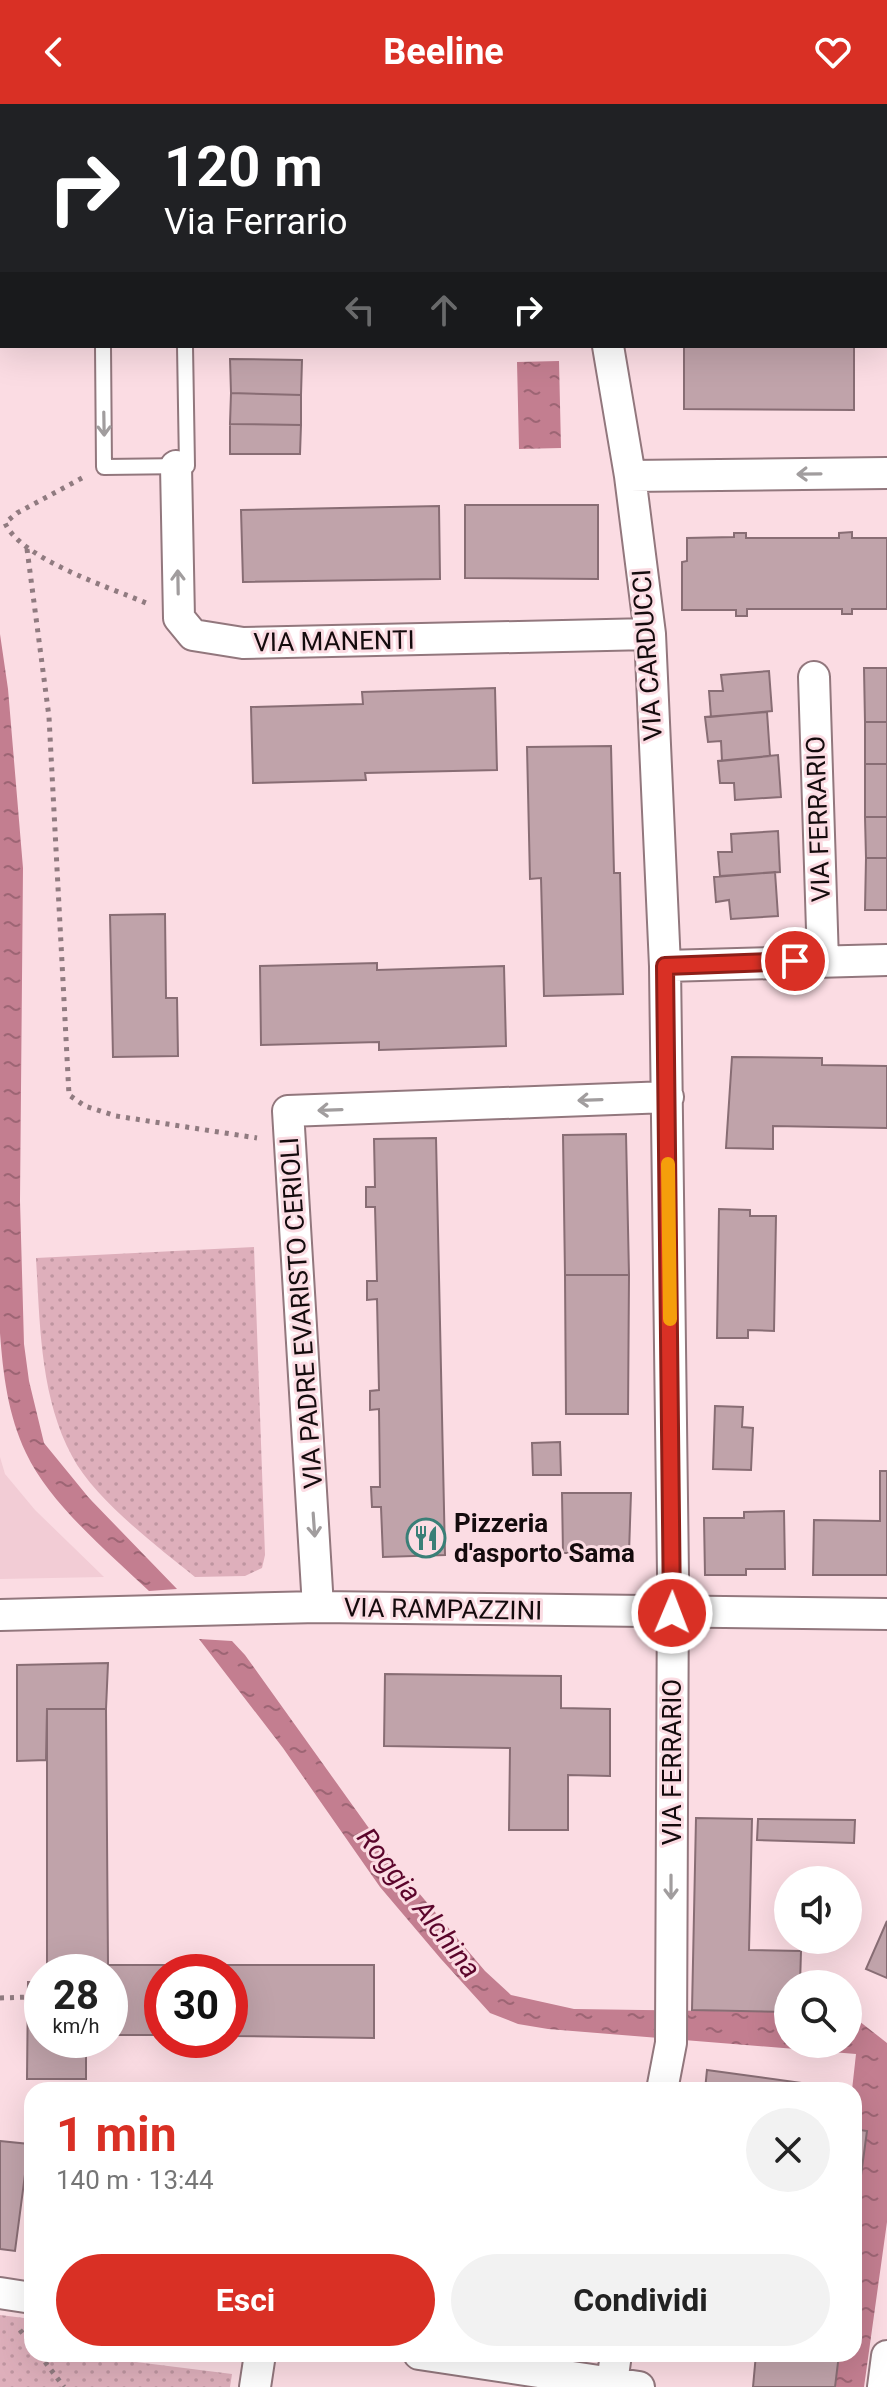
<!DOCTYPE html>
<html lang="it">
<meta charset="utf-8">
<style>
body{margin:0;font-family:Roboto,sans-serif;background:#f2f2f2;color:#222;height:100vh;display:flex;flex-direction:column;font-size:30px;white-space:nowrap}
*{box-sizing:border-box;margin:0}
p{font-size:26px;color:#767676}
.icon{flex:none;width:44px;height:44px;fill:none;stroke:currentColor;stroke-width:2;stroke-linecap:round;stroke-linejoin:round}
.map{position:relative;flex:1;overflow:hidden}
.sheet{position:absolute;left:24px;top:1978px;width:838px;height:280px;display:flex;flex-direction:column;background:#fff;border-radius:24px;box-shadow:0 8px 32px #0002}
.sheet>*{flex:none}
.guide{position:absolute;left:0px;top:0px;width:888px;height:244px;box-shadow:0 8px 32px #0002;background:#202124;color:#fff;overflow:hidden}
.fabs{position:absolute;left:774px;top:1762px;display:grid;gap:16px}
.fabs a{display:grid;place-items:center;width:88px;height:88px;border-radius:50%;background:#fff;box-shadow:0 8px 32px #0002;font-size:40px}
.speed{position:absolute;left:24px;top:1850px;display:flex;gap:16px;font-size:40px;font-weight:700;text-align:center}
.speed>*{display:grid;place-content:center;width:104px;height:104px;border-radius:50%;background:#fff;box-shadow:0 8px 32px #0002;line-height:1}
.speed small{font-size:20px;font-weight:400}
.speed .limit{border:12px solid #d22;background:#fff;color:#111}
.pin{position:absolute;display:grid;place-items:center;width:68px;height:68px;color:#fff;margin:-34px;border:4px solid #fff;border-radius:50%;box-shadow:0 2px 8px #0007}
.me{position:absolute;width:88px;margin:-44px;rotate:1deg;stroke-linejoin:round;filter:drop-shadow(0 0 6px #0008)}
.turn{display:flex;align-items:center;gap:28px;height:168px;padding:0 32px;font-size:36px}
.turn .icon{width:104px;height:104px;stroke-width:2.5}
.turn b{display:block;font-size:56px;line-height:68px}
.lanes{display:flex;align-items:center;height:76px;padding:0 32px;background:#0003;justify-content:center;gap:40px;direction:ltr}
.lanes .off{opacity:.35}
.round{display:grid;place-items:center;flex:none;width:84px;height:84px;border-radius:42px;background:#f2f2f2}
.headline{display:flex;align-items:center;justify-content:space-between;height:136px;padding:0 32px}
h1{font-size:48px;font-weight:700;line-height:60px;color:#d93025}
.action{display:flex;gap:16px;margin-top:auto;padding:16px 32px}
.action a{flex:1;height:92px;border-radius:48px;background:#d93025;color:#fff;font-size:32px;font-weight:700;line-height:92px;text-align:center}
.action a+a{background:#f2f2f2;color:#222}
header{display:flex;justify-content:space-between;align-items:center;height:104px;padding:0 32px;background:#d93025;color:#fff;font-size:36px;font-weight:700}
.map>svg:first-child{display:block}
</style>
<header><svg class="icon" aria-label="back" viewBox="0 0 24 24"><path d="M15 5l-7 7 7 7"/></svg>Beeline<svg class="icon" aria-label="heart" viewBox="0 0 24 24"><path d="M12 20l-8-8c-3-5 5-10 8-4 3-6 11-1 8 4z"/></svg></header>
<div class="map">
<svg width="887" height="2283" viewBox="0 0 887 2283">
<defs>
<pattern id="park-dots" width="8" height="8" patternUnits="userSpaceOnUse" patternTransform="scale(2)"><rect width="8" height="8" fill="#deafbb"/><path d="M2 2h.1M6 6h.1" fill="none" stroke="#be95a0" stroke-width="1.8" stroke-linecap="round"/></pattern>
<pattern id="water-ripples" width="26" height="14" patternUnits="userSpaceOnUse" patternTransform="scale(2)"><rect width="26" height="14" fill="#c37e90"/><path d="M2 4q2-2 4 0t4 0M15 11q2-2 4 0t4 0" fill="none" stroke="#9d6574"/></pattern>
</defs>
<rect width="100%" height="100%" fill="#fbdce3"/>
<path fill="#f2ccd5" d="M0 1353 5 1370 35 1406 104 1473 0 1475Z"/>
<path fill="url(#park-dots)" d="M254 1143 265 1451 262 1464 245 1472 195 1473C157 1442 95 1396 72 1352 40 1292 40 1220 36 1154Z
M0 2211 32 2215V2250H72L232 2270 230 2283H0Z"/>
<path fill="url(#water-ripples)" d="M559 257 561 344 519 345 517 258Z
M0 530 8 585 23 764 20 1097 24 1240 29 1277 44 1339 89 1394 177 1485 149 1487C109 1449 49 1399 26 1349 8 1311 3 1270 0 1229Z
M199 1535 232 1537 245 1551 396 1762 485 1867 511 1891 574 1905 788 1908V1940H848V1915L859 1917 887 1939V2118L864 2283H835L839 2250H854L852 1986 856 1950 548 1925 518 1920 490 1909 441 1855 380 1783 283 1644Z"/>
<path fill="#c0a3aa" stroke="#886d74" stroke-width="2" d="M208 0H340V2H208Z
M360 0H532V2H360Z
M684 242H854V306L684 305Z
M230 255 302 256 301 291 231 289Z
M231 289 301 291V321L230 320Z
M230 320 301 321 300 350H230Z
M465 401H598V475L465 474Z
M439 402 440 475 243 478 241 406Z
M852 428V434H887V505H852V510H842V505H747V512H736V506H682V458L687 457V434L734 433V429H746V434H839V429Z
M864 564H887V618H865Z
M769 567 772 607 711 613 709 587H723L721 571Z
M495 584 497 666 365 669 366 676 253 679 251 603 363 600 362 588Z
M767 608 770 652 722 657 721 637 708 638 705 613Z
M865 618H887V660H865Z
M611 642 614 769H620L623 890 544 892 541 774 530 775 527 643Z
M778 651 781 693 735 696 734 679H720L718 657Z
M865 660H887V713H865Z
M865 713H887V754H866Z
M778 727 780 768 720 772 718 748H732L731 730Z
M866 754H887V806H865Z
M775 768 778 812 731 815 729 796 716 798 714 773Z
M165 810 166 894H177L178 952 113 953 110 811Z
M377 859V866L504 862 506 942 379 946V938L261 941 260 862Z
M732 953 822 954V961L887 962V1024L773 1022V1045L726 1044Z
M626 1030 629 1171H565L563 1031Z
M436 1034 445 1451 383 1453 381 1403H372L371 1383H380L379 1305 370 1306V1287L379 1286 377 1195 367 1196V1177H377L375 1103H366V1083H375L374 1035Z
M719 1105 750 1106V1112H776L774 1227 748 1226V1234H717Z
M565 1171H629L628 1310H566Z
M715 1302 743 1303 742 1323 753 1324 751 1366 713 1365Z
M560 1338 561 1371H533L532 1339Z
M880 1367H887V1471H813L814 1416 880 1417Z
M562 1389H631L629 1449H563Z
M784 1407 785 1465H746V1471H705L704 1414H744V1408Z
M108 1559 106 1605H47L46 1656 17 1657V1561Z
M385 1570 561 1572V1604L610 1605V1672L568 1671V1726H509L510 1644 384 1642Z
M47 1605H106L108 1861H374V1934L230 1932V1868H162V1931H110V1868H47Z
M696 1714 752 1715 749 1846 801 1847 800 1880H788V1908L692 1906Z
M758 1715 855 1716 854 1739 757 1736Z
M887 1817V1874L866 1865Z
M28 1878 42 1879V1936H86V1975H27Z
M707 1966 852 1986H705Z
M854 2025 867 2027 854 2123Z
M0 2037 29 2040 15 2147 0 2145Z
M756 2250H839L835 2283H753Z"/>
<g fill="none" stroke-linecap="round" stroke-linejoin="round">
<defs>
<path id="service" d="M103 242 104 363 187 362 185 242"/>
<path id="minor" d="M569 0V2
M886 188H887
M608 242 630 372 650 530 665 862 673 1471 671 1939 662 1986
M176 362 179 514 193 531 243 539 650 530
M630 372 887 369
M814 573 823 857
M665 862 887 856
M318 1503 288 1007 668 993
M0 1511 318 1503 887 1510
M0 2189 32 2194
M419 2250 639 2283
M612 2279 616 2250
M255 2283 260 2250
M883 2283 887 2252"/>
</defs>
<use href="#service" stroke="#92777d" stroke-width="18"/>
<use href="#minor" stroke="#92777d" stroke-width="34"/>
<path stroke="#907b80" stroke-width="5" stroke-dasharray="4 6" stroke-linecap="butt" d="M82 374 17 409 5 419C21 455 109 483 146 499
M27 445 49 613 69 991 85 1002 116 1012 257 1034
M0 1894 28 1893
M20 2226 32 2241
M39 2250 64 2283"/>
<use href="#service" stroke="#fff" stroke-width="14"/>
<use href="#minor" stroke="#fff" stroke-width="30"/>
</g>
<defs><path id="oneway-shaft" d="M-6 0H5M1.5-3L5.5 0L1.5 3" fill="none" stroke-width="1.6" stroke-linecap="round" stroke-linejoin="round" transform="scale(2)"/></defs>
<g stroke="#a19d9e">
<use href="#oneway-shaft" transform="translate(104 320) rotate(89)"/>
<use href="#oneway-shaft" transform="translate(809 370) rotate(179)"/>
<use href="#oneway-shaft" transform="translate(178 478) rotate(-91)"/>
<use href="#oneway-shaft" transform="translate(590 996) rotate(178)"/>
<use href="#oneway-shaft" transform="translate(330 1006) rotate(178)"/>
<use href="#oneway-shaft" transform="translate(314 1421) rotate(86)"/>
<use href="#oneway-shaft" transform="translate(671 1783) rotate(90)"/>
</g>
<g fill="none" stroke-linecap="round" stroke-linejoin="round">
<defs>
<path id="route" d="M672 1509 665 862 795 857"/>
</defs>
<use href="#route" stroke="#8d1f18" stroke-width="20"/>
<use href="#route" stroke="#d93025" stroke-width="14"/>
<path stroke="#f59e0b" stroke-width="14" d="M668 1060 670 1215"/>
</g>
<defs>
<symbol id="restaurant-ring" viewBox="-11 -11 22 22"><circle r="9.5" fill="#fbdce3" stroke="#397f77" stroke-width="1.5"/><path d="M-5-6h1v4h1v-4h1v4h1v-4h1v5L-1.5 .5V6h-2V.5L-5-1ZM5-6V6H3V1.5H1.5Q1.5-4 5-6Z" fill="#397f77"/></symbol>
</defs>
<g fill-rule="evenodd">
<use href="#restaurant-ring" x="404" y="1412" width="44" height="44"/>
</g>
<g text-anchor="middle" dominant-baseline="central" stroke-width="6" stroke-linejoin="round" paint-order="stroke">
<g font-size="26" fill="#140b0d" stroke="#fbdce3">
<text transform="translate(334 537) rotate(-1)">VIA MANENTI</text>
<text transform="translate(647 551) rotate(-94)">VIA CARDUCCI</text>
<text transform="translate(818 715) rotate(-92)">VIA FERRARIO</text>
<text transform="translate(301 1209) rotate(-94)">VIA PADRE EVARISTO CERIOLI</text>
<text transform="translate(443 1505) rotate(1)">VIA RAMPAZZINI</text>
<text transform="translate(672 1658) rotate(-90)">VIA FERRARIO</text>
</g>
<g font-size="26" font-weight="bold" fill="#140b0d" stroke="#fbdce3" text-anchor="start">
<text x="454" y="1419">Pizzeria<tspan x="454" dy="30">d'asporto Sama</tspan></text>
</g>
<g font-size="28" font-style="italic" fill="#5b052b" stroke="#fbdce3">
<text transform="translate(419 1799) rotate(52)">Roggia Alchina</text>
</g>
</g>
</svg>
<div class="fabs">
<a><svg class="icon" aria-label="sound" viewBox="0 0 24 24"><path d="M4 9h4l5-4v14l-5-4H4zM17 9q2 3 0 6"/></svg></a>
<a><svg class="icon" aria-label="search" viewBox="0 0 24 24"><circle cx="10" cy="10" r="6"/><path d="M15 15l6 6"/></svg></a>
</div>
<div class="speed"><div>28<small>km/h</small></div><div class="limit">30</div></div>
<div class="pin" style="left:795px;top:857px;background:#d93025"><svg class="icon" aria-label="arrive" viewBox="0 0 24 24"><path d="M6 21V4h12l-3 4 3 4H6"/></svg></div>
<svg class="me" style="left:672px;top:1509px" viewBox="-20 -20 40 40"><circle r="17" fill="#d93025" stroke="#fff" stroke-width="3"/><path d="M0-11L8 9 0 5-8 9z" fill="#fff"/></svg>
<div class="guide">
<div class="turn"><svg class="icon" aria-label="right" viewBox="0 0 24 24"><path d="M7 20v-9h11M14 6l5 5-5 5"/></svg><div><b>120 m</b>Via Ferrario</div></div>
<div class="lanes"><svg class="icon off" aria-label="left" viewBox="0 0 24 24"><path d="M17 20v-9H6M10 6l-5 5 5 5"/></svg><svg class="icon off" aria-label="ahead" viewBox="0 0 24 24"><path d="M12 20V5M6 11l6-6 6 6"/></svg><svg class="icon" aria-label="right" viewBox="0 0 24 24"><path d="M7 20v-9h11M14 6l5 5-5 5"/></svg></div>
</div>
<section class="sheet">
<div class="headline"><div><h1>1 min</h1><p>140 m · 13:44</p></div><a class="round"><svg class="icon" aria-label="close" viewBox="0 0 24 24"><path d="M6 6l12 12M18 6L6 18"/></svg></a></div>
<div class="action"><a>Esci</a><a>Condividi</a></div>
</section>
</div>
